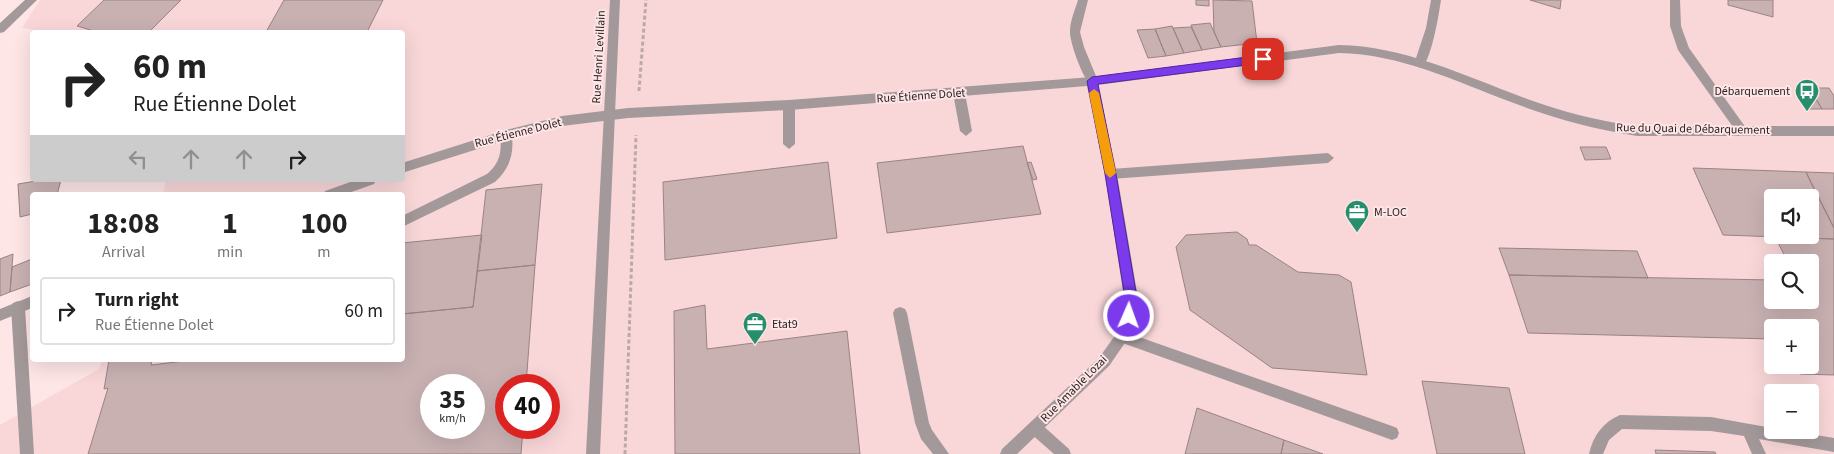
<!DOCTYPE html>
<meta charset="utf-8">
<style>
body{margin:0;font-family:"Source Sans 3",sans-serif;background:#f6f6f6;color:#222;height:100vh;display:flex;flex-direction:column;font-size:19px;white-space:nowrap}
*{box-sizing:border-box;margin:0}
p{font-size:16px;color:#767676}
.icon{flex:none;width:28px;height:28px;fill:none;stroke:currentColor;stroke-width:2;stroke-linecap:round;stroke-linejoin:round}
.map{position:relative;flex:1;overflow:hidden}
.details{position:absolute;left:30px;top:192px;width:375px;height:170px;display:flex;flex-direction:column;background:#fff;border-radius:5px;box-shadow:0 5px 20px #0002}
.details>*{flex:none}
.hud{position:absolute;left:30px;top:30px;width:375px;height:152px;border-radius:5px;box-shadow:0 5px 20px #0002;background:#fff;color:#222;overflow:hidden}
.fabs{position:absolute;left:1764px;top:189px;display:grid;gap:10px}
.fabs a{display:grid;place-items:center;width:55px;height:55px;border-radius:5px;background:#fff;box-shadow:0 5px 20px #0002;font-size:25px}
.speed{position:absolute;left:420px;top:374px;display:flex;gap:10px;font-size:25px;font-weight:700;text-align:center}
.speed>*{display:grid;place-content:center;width:65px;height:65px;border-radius:50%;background:#fff;box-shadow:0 5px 20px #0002;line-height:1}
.speed small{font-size:12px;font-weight:400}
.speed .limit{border:8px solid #d22;background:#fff;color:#111}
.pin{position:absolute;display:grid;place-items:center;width:42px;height:42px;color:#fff;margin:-21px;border-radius:10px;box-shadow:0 2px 8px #0006}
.me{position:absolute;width:55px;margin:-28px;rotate:2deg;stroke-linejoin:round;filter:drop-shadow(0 0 4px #0008)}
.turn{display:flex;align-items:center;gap:18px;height:105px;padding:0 20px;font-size:22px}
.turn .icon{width:65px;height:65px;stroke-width:2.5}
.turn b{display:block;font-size:35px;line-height:42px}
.lanes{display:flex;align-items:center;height:48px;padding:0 20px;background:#0003;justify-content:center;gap:25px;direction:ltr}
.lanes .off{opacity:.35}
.eta{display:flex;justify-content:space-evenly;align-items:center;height:85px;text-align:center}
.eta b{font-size:30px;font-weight:700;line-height:35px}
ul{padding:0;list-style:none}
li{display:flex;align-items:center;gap:15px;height:68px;margin:0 10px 8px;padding:0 10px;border:2px solid #e0e0e0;border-radius:5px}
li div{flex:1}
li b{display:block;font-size:19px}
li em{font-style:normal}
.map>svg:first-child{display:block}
</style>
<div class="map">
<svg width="1834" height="454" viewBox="0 0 1834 454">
<rect width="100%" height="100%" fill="#fee5e6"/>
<path fill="#f9d7d9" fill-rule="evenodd" d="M40 0H1834V454H0V425L99 369 102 360H402V195H163L166 180H402V32H48L22 28ZM1772 198H1810V235H1772ZM1772 262H1810V300H1772ZM1772 328H1810V365H1772ZM431 385H474V428H431ZM506 385H549V428H506ZM1772 392H1810V430H1772Z"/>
<path fill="#c9b1b2" stroke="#9a8384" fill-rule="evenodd" d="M104 0H181L149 32H97L77 26Z
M284 0H383L367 32H266Z
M1196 0H1209V6L1196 5Z
M1213 0 1252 1 1257 43 1221 47 1214 32Z
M1530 0H1561L1560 9Z
M1728 0H1773V17L1728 5Z
M1210 23 1221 47 1202 50 1191 25Z
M1172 26 1184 53 1166 56 1155 29Z
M1191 27 1202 50 1184 53 1173 28Z
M1155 29 1166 56 1148 58 1137 30Z
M1810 88H1829L1834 96V109H1822Z
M1807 101H1817L1822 109H1805L1803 106H1810Z
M1023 146 1041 214 887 233 877 163Z
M1580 147H1606L1611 159 1585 160Z
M828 162 837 238 665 260 663 182Z
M1031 162 1037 179 1033 180 1027 163Z
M1693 168 1806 172 1834 228V239L1723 235ZM1772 198H1810V235H1772Z
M1806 172 1834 173V228L1812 185Z
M42 180H61L57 195H32V214L20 217 18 184Z
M542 184 535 265 477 271 486 190Z
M1237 232 1247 239 1249 245H1256L1298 272 1339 275 1351 282 1367 375 1272 368 1190 310 1176 247 1186 235Z
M482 235 473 307 402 314V243Z
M1775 237 1834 239V375L1800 374 1795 365H1810V328H1772V339L1528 333 1509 275 1772 280V300H1810V262H1788Z
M1499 248 1637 251 1648 278 1509 275Z
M13 254 10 292 0 296V259Z
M32 259V284L10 292 12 267Z
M535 265 526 385H506V428H523L521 454H88L108 388 104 389 109 360H152L151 365 193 360H402V314L473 307 477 271ZM431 385H474V428H431Z
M705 305 707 349 847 331 860 454H675L674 311Z
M1422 381 1509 388 1525 454H1437Z
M1197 408 1284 440 1281 454H1185Z
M1284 440 1323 454H1281Z
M1655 450 1715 452 1716 454H1656Z"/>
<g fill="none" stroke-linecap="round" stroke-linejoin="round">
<path stroke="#bda8a9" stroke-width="3" stroke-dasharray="4 2.5" stroke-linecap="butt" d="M639 91 646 0
M625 454 636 135"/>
<path fill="#a4999a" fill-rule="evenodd" d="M1078 0H1088L1080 32 1084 47 1098 81 1092 85C1084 83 1069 41 1070 31 1070 21 1075 10 1078 0Z
M1670 0H1680L1681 26 1689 48 1746 128 1748 131 1746 134H1738L1678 50 1670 26Z
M959 89 965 93 972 131 966 136 960 131 953 93Z
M789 100 795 105V144L789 149 783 144V105Z
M506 130 512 135C514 154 510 168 495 182L402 227V216L487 174C500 163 502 152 500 135Z
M1328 153 1334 158 1328 163 1111 179 1107 178 1105 174 1107 170 1111 169Z
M18 301 23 303 25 307 34 454H20L11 307 13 303Z
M900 307 905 309 907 313 929 423 932 430 949 454H933L921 439 915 423 893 313 895 309Z
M1122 331 1392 426 1397 428 1399 433 1397 438 1392 440 1117 341 1115 337 1117 333Z
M1620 415 1711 417 1772 428V430H1786L1834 438V452L1759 439 1766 454H1752L1744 436 1711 431 1622 429 1609 440 1603 454H1589C1593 436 1603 422 1620 415Z
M1035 421 1040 423 1069 449 1071 454H1054L1030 433 1028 428 1030 423Z"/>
<path fill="#a4999a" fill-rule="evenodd" d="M25 0H37L4 32 0 33V23Z
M610 0H620L600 454H586Z
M1431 0H1441C1439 13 1431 65 1420 68L1414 64 1426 28Z"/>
<path fill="#a4999a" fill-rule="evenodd" d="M1339 45C1403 46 1463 75 1522 97 1560 111 1597 121 1637 126H1834V136H1637C1594 129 1552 118 1511 102 1455 81 1400 54 1339 53L1098 85 1117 174 1138 298 1136 316 1129 337 1109 366 1017 454H1000L1002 449 1099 358 1116 334 1122 316 1124 298 1105 174 1087 86 789 110 628 118 562 126 506 140 402 173V163L506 130 562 116 628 108 789 100 1092 77Z
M356 180H376L374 184 343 195H323L325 191Z
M32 296V308L0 321V309Z"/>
</g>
<path fill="#7c3aed" stroke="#51269a" d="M1263 55 1268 59 1263 63 1098 84 1116 174 1137 298 1133 320H1125L1123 316 1125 298 1105 174 1087 81 1092 77Z"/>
<path fill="#f59e0b" d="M1094 89 1099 93 1116 173 1110 178 1105 173 1089 93Z"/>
<defs>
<symbol id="bus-pin" viewBox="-11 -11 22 30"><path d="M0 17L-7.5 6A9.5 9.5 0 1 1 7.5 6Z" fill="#278e6b" stroke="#fee5e6"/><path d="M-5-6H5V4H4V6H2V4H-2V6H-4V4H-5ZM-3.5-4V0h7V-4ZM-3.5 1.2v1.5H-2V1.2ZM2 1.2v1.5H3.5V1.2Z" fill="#fff"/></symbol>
<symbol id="office-pin" viewBox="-11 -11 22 30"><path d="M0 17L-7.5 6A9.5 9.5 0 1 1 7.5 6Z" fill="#278e6b" stroke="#fee5e6"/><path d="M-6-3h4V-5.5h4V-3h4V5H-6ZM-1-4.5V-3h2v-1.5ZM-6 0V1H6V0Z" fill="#fff"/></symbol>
</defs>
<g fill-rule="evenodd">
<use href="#bus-pin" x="1793" y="77" width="28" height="38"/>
<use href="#office-pin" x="1343" y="198" width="28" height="38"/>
<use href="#office-pin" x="741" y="310" width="28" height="38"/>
</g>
<g text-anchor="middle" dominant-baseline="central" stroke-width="4" stroke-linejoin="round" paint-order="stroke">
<g font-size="12" fill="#2d2324" stroke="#fee5e6">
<text transform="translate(599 57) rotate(-87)">Rue Henri Levillain</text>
<text transform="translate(921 96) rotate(-4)">Rue Étienne Dolet</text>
<text transform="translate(1693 129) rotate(1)">Rue du Quai de Débarquement</text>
<text transform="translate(518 133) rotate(-14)">Rue Étienne Dolet</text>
<text transform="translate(1074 389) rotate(-45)">Rue Amable Lozai</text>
</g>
<g font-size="12" fill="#2d2324" stroke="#fee5e6" text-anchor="start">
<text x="1790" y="91" text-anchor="end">Débarquement</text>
<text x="1374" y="212">M-LOC</text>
<text x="772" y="324">Etat9</text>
</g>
</g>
</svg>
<div class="fabs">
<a><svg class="icon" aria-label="sound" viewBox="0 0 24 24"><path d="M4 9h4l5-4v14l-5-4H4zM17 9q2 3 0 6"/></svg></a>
<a><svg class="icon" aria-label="search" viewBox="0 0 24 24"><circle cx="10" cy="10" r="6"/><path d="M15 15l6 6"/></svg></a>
<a>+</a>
<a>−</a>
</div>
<div class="speed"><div>35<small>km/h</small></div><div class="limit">40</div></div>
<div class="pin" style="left:1263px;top:59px;background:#d93025"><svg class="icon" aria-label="arrive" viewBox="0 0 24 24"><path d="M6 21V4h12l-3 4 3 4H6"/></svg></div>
<svg class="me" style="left:1129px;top:316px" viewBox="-20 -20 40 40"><circle r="17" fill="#7c3aed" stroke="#fff" stroke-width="3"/><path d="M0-11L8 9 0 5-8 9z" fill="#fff"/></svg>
<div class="hud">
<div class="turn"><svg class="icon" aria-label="right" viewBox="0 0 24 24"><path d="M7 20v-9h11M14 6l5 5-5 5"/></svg><div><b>60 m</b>Rue Étienne Dolet</div></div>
<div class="lanes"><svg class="icon off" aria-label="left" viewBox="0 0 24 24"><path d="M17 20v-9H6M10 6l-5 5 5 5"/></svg><svg class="icon off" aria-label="ahead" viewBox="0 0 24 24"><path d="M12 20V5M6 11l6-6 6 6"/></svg><svg class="icon off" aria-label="ahead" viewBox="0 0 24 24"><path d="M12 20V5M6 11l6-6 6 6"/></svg><svg class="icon" aria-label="right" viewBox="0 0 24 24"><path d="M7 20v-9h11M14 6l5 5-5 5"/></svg></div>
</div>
<section class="details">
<div class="eta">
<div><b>18:08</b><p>Arrival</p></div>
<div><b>1</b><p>min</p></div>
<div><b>100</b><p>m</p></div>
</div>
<ul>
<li><svg class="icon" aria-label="right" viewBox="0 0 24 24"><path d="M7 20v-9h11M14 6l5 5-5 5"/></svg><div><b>Turn right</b><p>Rue Étienne Dolet</p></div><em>60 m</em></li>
</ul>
</section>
</div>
